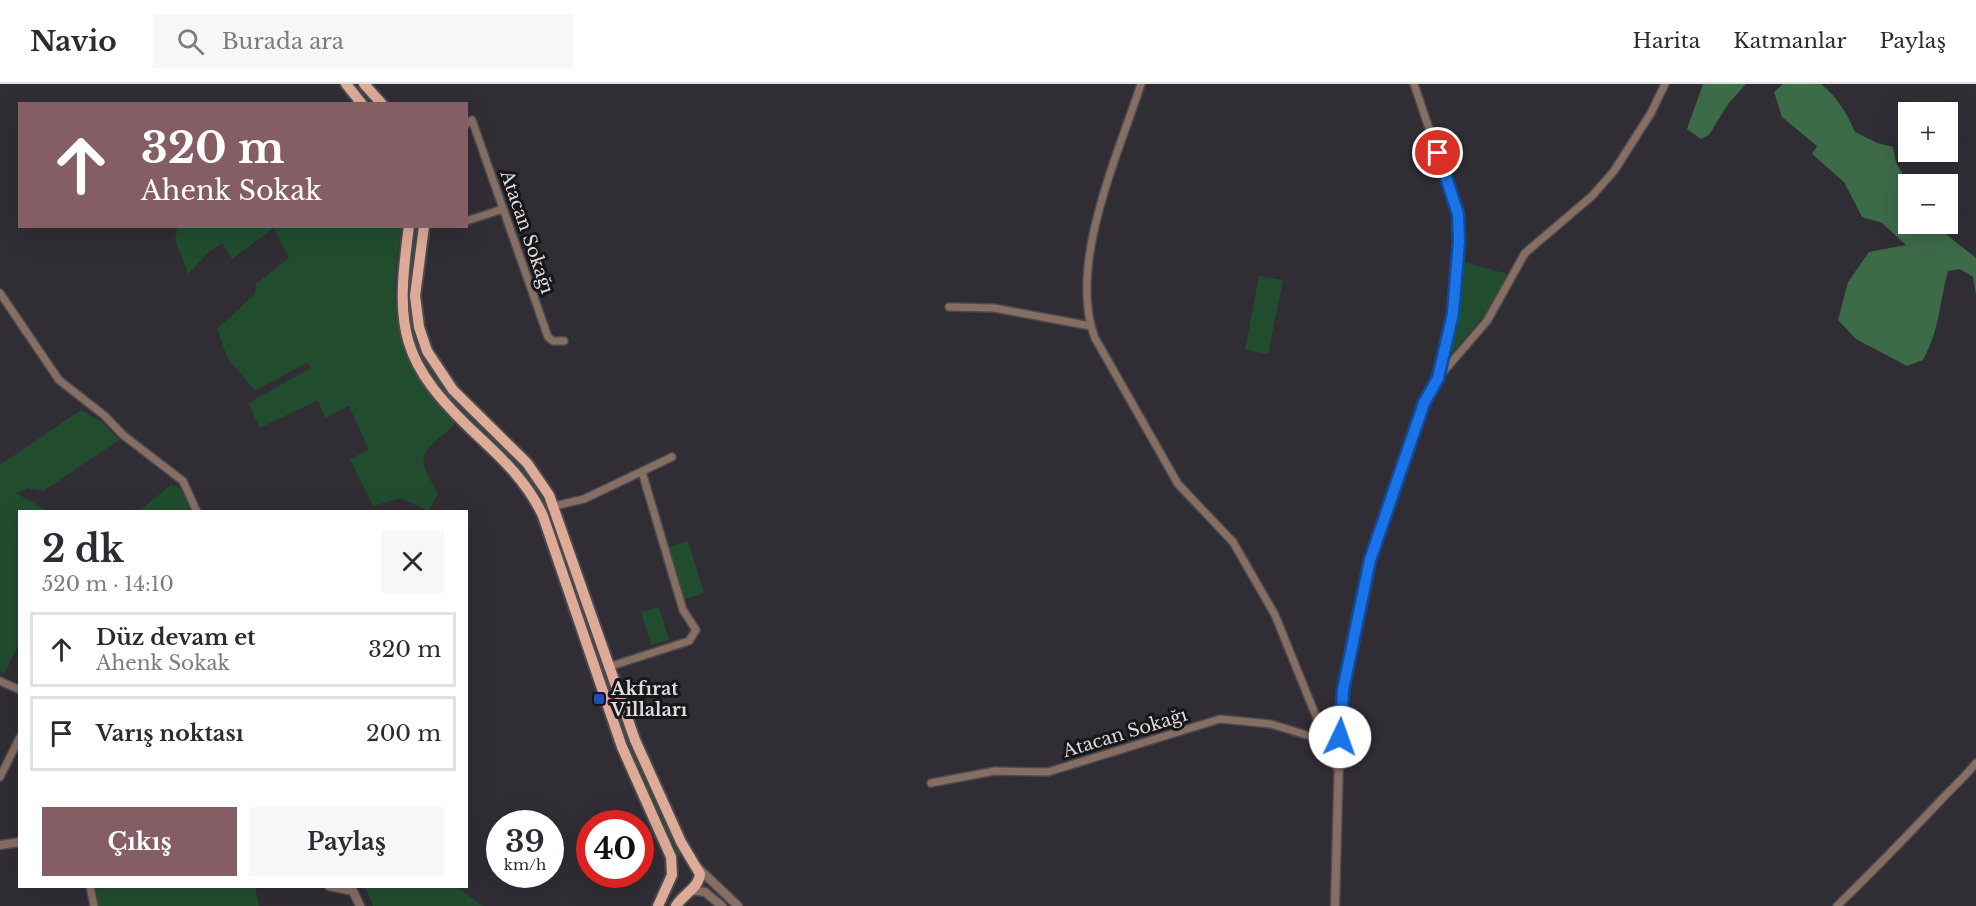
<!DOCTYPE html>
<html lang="tr">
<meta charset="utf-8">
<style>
body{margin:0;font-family:"Libre Baskerville",serif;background:#f7f7f7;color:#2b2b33;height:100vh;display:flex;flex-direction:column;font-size:22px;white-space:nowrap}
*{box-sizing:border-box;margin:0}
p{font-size:20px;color:#7c7c81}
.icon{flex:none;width:33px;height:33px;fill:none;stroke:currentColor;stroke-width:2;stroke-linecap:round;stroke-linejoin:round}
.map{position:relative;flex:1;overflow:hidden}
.panel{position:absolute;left:18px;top:426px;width:450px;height:378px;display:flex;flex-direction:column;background:#fff;border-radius:0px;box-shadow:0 6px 24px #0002}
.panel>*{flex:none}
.hud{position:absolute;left:18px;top:18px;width:450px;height:126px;border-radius:0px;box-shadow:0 6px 24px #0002;background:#855d65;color:#fff;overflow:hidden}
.tools{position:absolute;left:1898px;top:18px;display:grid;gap:12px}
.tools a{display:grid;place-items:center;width:60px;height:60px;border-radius:0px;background:#fff;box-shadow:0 6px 24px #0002;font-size:30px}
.speed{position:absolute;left:486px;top:726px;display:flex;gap:12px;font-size:30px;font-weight:700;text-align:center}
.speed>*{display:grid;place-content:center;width:78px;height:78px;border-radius:50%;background:#fff;box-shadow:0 6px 24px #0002;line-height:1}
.speed small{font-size:15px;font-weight:400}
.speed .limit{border:9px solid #d22;background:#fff;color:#111}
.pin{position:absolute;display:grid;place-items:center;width:51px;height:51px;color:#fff;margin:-26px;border:3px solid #fff;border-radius:50%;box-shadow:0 2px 6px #0007}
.me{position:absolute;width:66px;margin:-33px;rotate:3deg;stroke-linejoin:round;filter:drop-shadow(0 0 4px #0008)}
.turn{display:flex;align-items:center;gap:21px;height:126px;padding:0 24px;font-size:27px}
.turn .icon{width:78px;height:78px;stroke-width:2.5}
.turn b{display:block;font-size:42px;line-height:51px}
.round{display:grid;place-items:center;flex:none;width:63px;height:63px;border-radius:0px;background:#f7f7f7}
.summary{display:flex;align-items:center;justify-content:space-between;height:102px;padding:0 24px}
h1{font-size:36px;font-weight:800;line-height:45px}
.action{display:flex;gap:12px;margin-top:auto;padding:12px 24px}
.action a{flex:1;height:69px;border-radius:0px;background:#855d65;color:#fff;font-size:24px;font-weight:800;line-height:69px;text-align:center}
.action a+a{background:#f7f7f7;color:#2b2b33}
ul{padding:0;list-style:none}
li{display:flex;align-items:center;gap:18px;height:75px;margin:0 12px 9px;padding:0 12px;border:3px solid #e1e1e2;border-radius:0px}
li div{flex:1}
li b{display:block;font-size:22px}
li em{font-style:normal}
header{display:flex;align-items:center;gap:36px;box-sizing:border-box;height:84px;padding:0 30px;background:#fff;border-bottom:2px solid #e1e1e2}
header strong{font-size:28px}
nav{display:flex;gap:33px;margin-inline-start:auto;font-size:21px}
.search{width:420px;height:54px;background:#f7f7f7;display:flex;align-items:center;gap:15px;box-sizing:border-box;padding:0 21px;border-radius:0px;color:#7c7c81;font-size:22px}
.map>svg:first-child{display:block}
</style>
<header>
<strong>Navio</strong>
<div class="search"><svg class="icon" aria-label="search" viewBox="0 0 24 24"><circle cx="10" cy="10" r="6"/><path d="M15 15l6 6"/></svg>Burada ara</div>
<nav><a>Harita</a><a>Katmanlar</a><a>Paylaş</a></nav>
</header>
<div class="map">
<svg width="1976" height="822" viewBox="0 0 1976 822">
<rect width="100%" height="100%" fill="#302d34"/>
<path fill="#214d2e" d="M177 143H402C386 225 395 275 454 336V341C419 373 415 367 438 410L428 427 401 414 373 422 350 375 369 366 349 322 325 334 318 316 260 344 248 319 311 284 308 278 255 307 228 275 217 245 255 210 256 200 289 174 274 144 232 175 222 159 209 168 188 190 175 156Z
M414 143H418C413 174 407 206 413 238 427 301 480 332 519 378 543 405 555 436 567 471L562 472C552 441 542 411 521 386 481 339 419 304 409 238 405 205 409 175 414 143Z
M1463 178 1508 190 1491 224 1452 269 1448 268 1458 231Z
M1259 192 1283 196 1268 270 1245 266Z
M81 326 102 338 119 356 43 407 28 404 16 409 48 427 20 428 19 560 4 590 0 588V381Z
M171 401 182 405 192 427H139Z
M688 457 704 509 682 516 666 464Z
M571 483 626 648 682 772 676 773 624 654 566 484Z
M659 523 669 556 651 561 641 528Z
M95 803H255L259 822H99Z
M365 803H457L483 822H373Z"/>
<path fill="#3c6b48" d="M1703 0H1746L1728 20 1709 51 1701 55 1687 45Z
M1783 0H1821C1838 14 1846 28 1855 48L1877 59 1893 63 1896 79 1909 100 1908 140H1933L1976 174V211L1973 193 1960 185 1948 187C1939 220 1940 245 1923 276L1907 282 1856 255 1838 236 1848 198 1869 168 1906 161 1882 139 1862 133 1844 98 1812 70 1817 62 1782 33 1774 8Z"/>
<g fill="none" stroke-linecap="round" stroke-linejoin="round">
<defs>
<path id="minor" d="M1141 0C1118 71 1067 182 1095 254L1178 400 1233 458 1275 531 1337 684
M1414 0 1458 130 1456 207 1438 292
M466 40 472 36 548 253 553 257H564
M466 137 503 125
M0 209 59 296 105 332 123 351 183 397 197 428
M949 223 994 224 1091 242
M1438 294 1487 237 1525 169 1592 112 1614 87 1651 29 1665 0
M554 422 584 415 672 373
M608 583 689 557 696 546 683 526 642 388
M0 597 20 606
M0 693 20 653
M931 699 995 687 1048 688 1220 635 1271 640 1326 657
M90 802 94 822
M1837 822C1873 787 1907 752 1941 716 1953 703 1965 693 1976 679"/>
<path id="tertiary" d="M0 761 20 758
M697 783 738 822
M329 802 353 807 360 822
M689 806 705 808 722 822
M1335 822 1340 634 1360 517 1379 448 1424 319 1438 294"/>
<path id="primary" d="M346 0 362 20
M364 0 382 20
M409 142C395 245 399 278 477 351 503 375 528 399 543 432L622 663 671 773 672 791 658 822
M424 142 415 212 419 243 427 267 453 306 527 379 549 411 635 656 681 758 700 790C699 804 683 810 676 822"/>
</defs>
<use href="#minor" stroke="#4c494f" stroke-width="10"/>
<use href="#tertiary" stroke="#4c494f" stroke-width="11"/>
<use href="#primary" stroke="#4c494f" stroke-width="14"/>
<use href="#minor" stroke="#866e63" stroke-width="7"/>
<use href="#tertiary" stroke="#866e63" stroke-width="8"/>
<use href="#primary" stroke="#ddab97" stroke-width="10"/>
</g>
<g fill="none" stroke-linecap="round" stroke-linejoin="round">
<defs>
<path id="route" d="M1340 653 1343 606 1370 476 1424 319 1438 294 1453 229 1459 157 1458 130 1438 69"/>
</defs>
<use href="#route" stroke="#114b97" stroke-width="15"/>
<use href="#route" stroke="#1a73e8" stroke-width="10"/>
</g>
<rect fill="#1a4fb4" stroke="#171619" stroke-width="2" x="593" y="609" width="12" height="12" rx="3"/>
<g text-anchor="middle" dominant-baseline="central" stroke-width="6" stroke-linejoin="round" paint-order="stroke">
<g font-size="18" fill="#dddbdf" stroke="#171619">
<text transform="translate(527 148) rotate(71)">Atacan Sokağı</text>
<text transform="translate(1125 649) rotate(-17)">Atacan Sokağı</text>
</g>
<g font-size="18" font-weight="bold" fill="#dddbdf" stroke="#171619" text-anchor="start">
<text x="611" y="605">Akfırat<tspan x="611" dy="21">Villaları</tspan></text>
</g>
</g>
</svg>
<div class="tools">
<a>+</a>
<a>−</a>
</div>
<div class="speed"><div>39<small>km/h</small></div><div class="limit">40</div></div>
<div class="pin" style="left:1438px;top:69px;background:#d93025"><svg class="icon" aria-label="arrive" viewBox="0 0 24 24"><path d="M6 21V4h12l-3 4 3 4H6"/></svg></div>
<svg class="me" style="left:1340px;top:653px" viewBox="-20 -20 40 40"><circle r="19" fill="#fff"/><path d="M0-13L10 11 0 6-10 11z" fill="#1a73e8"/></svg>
<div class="hud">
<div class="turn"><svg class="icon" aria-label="ahead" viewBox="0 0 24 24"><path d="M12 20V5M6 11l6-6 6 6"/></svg><div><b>320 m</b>Ahenk Sokak</div></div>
</div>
<section class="panel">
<div class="summary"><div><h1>2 dk</h1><p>520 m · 14:10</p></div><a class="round"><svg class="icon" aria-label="close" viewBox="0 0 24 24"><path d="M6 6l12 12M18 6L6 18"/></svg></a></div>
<ul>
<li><svg class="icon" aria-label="ahead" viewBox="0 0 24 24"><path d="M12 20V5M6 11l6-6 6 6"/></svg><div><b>Düz devam et</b><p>Ahenk Sokak</p></div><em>320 m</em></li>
<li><svg class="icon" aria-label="arrive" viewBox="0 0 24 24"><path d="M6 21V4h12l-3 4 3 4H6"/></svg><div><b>Varış noktası</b></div><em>200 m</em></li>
</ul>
<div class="action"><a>Çıkış</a><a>Paylaş</a></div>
</section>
</div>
